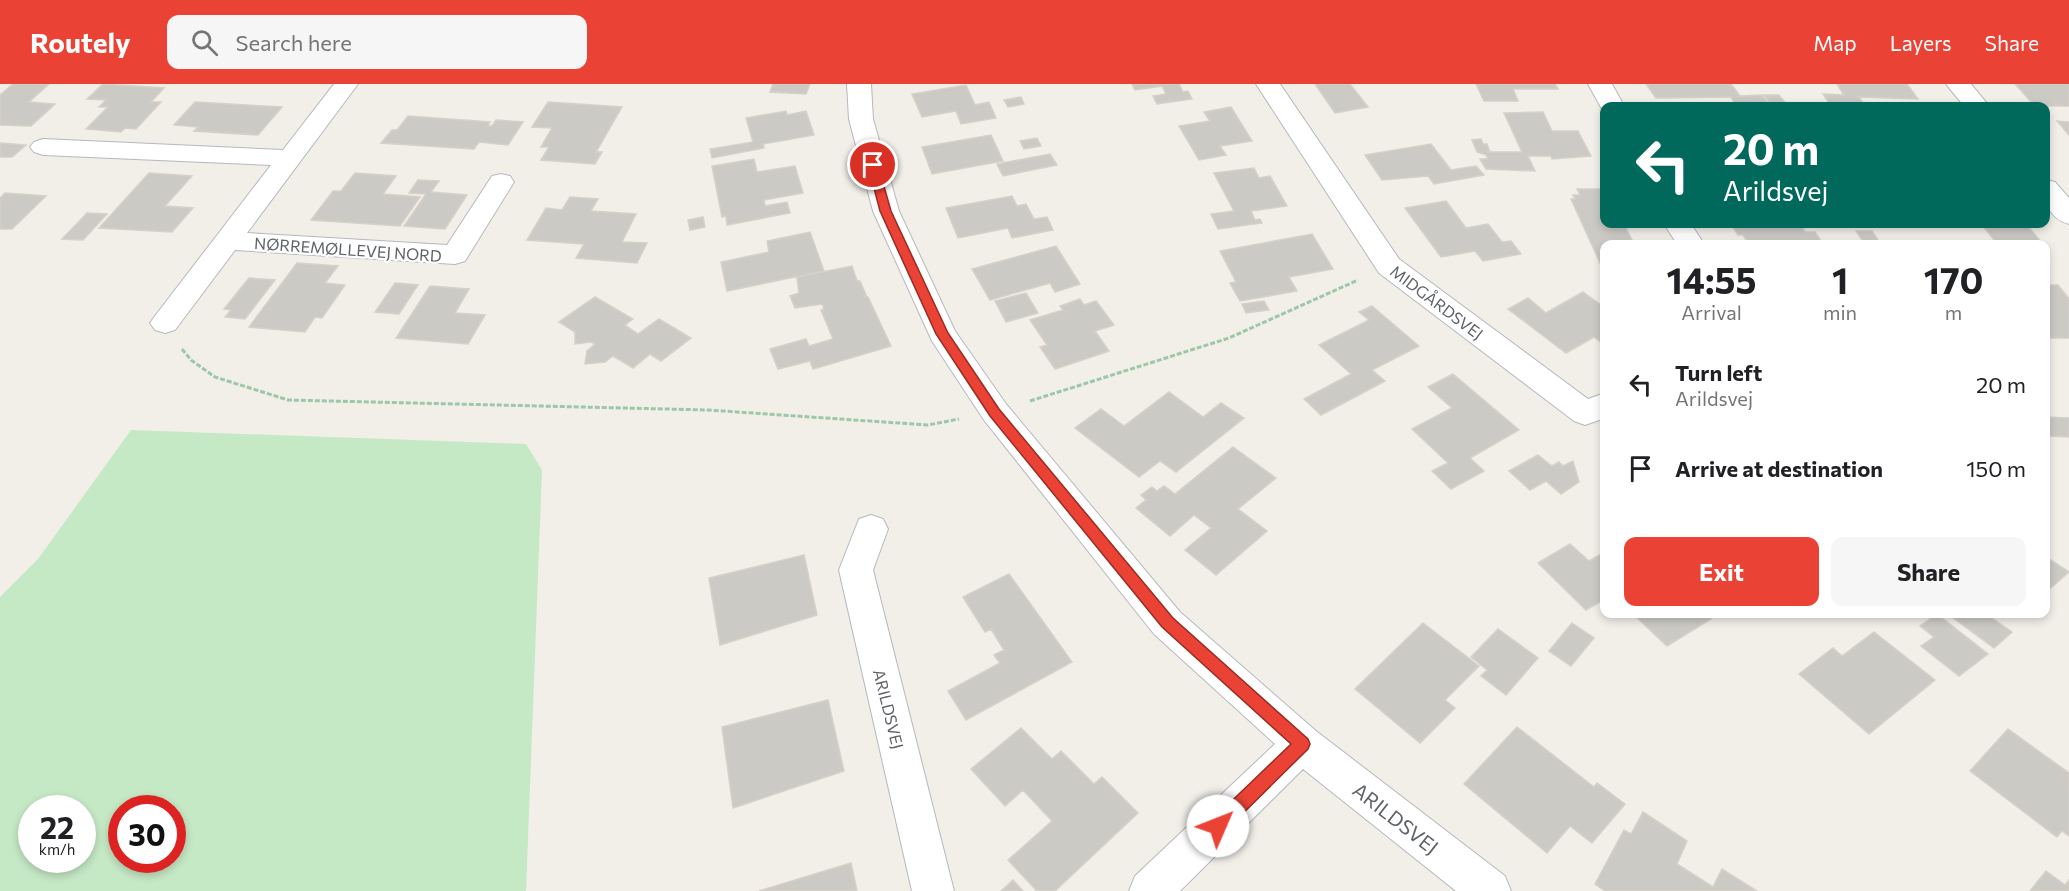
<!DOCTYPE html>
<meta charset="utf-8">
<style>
body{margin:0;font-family:Commissioner,sans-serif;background:#f6f6f6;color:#202124;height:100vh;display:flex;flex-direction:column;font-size:22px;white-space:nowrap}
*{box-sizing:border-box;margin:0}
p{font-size:20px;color:#757577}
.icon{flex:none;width:33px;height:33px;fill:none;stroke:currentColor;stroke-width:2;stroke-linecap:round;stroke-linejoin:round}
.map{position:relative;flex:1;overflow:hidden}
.sheet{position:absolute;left:1600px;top:156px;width:450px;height:378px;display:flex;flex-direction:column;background:#fff;border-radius:12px;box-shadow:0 3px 9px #0003}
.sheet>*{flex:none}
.hud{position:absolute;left:1600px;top:18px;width:450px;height:126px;border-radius:12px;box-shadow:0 3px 9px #0003;background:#00695c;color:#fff;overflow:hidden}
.speed{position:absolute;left:18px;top:711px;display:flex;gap:12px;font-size:30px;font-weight:700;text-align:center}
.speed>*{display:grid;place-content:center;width:78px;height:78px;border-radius:50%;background:#fff;box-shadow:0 3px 9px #0003;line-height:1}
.speed small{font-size:15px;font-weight:400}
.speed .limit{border:9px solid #d22;background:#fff;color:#111}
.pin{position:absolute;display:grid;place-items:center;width:51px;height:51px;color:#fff;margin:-26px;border:3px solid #fff;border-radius:50%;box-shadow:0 2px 6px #0007}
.me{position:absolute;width:66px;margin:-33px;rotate:46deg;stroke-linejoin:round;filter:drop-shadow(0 0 4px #0008)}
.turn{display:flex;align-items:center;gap:21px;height:126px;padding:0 24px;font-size:27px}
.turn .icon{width:78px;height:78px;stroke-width:2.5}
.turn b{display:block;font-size:42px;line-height:51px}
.eta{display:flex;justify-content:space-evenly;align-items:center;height:102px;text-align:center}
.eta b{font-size:36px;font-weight:700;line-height:42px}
.primary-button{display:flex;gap:12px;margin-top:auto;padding:12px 24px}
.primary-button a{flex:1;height:69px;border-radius:12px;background:#ea4335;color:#fff;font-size:24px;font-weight:700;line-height:69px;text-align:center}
.primary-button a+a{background:#f6f6f6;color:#202124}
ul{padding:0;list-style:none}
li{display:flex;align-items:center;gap:18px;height:84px;padding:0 24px}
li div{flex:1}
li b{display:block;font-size:22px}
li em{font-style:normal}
header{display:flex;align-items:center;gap:36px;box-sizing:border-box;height:84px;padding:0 30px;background:#ea4335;color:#fff}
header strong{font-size:28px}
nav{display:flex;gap:33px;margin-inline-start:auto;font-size:21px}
.search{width:420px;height:54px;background:#f6f6f6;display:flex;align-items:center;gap:15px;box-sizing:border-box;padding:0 21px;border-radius:12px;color:#757577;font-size:22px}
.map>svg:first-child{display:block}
</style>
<header>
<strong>Routely</strong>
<div class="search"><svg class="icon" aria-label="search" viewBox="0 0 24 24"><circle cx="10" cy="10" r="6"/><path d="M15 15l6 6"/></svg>Search here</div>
<nav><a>Map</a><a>Layers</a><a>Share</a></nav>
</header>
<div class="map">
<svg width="2069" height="807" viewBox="0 0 2069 807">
<rect width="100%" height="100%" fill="#f1efe8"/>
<path fill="#c5e8c5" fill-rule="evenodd" d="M131 346 526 360 542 386 526 807H0V513L38 475ZM32 724H82V776H32ZM122 724H172V776H122Z"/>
<path fill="#cccac5" stroke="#d6d1c6" stroke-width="1.5" d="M13 0H49L29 18 55 20 31 42 0 41V11Z
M103 0 164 4 151 18H161L136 45 125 44 121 48 86 45 108 23H99L106 16 87 15Z
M773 0H810L806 10 770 8Z
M1132 0H1179L1183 8 1188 7 1192 15 1157 20 1153 12 1166 10 1162 2 1135 6Z
M1315 0H1350L1368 23 1335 29Z
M1476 0H1555L1558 5H1513L1518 17H1484Z
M1646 0H1731L1740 12 1762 11 1769 21 1737 22 1731 13 1656 14Z
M1837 0H1907L1918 15 1859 13 1865 22H1831L1823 10 1844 11Z
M2015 0H2069V22H2035Z
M966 1 975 21 989 18 996 34 961 40 956 27 922 33 912 10Z
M1764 11H1779L1788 22H1772Z
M1021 13 1024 20 1008 23 1004 16Z
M195 18 282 23 258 51 194 47 198 43 174 41Z
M548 18 622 23 596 68H602L595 80 541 76 549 63H541L552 44 532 43Z
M1231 23 1252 57 1220 62 1226 71 1199 76 1179 42 1210 37 1204 28Z
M786 27 787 31 806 27 814 51 763 60 764 64 712 74 710 65 753 58 746 34Z
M1543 28 1552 47H1578L1591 72 1552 75 1551 72H1528L1535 87 1486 85 1480 75H1488L1486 71 1477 68 1472 56 1481 55 1483 60H1487L1490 68H1487H1522L1504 29Z
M408 32 490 38 488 42H492L496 36 523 38 508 61 479 58 474 65 381 59 392 46H397Z
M2057 37 2069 38V51Z
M991 51 1003 77 932 90 922 63Z
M1037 54 1041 62 1024 65 1020 57Z
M0 59 26 61 12 73H0Z
M1431 60 1451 86 1476 82 1484 91 1434 100 1428 92 1382 96 1365 71Z
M1050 70 1057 81 1003 92 997 80Z
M754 75 757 88 795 82 803 109 764 116 765 122 787 118 790 129 727 141 726 132 722 133 712 82Z
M1254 84 1259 94 1270 92 1287 122 1251 127 1255 136 1260 135 1262 139 1218 145 1211 130 1234 127 1214 89Z
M149 89 192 92 165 122 193 124 172 148 99 144Z
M355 89 396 92 383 110 420 113 400 142 311 136 333 107H341Z
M418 96 439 97 431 108 467 111 445 145 404 142 426 110 409 109Z
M1577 105H1602L1605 110V140H1624L1634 160H1605V181H1601L1571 115H1575L1573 111H1580Z
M5 109 46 112 12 145H0V114Z
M1012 112 1017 122 1026 120 1034 135 1047 133 1053 146 1012 154 1008 144 958 154 946 124Z
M570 113 598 115 591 127 636 130 622 158 647 159 637 179 576 174 584 160 527 156 546 124 562 126Z
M1446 117 1466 144 1488 140 1502 158 1511 157 1521 170 1483 177 1475 167 1441 173 1405 124Z
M87 129 107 130 83 156 62 155Z
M703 133 705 143 690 146 688 136Z
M1731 140H1800L1805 148H1815L1823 160H1749L1743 151H1738Z
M1981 140H2026L2043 160H1988L1986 158H1996Z
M1856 147H1872L1880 159H1864Z
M810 148 824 187 727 207 721 178 769 168 767 157Z
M1312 150 1333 185 1289 193 1297 207 1240 217 1230 199 1236 198 1220 167Z
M1056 162 1080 200 1055 208 1050 199 990 216 972 185Z
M297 179 338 182 325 199 345 201 322 234 315 233 305 248 249 243Z
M852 182 857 197H860L866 211 864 212 868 213 891 262 813 285 810 277 778 285 770 265 806 255 809 262 833 255 821 226 824 225 822 220 795 224 790 212 799 209 797 193Z
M249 194 275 196 245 235 225 233 231 226 224 225Z
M395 199 418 201 399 230 375 228Z
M2046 201H2058L2069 215V254H2050L2046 248Z
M430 202 469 205 455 229 485 231 468 260 396 254Z
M1583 208 1605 224V261L1594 253 1566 269 1508 225 1528 214 1546 229Z
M1026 209 1038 229 1006 238 995 217Z
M595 213 633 235 625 241 638 250 659 235 691 254 661 277 650 270 633 284 613 272 605 278 585 280 587 267 595 260 591 258 575 260V248L559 238Z
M1080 215 1084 221 1096 217 1114 241 1095 247 1109 267 1055 285 1040 263 1047 261 1030 236 1063 226 1060 222Z
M1264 217 1269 226 1246 229 1242 220Z
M1372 222 1419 262 1372 286 1385 297 1321 331 1304 315 1351 290 1319 261 1369 236 1359 228Z
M1453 290 1519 346 1470 374 1484 387 1451 405 1432 387 1448 379 1412 345 1452 324 1428 303Z
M1169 308 1203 333 1221 319 1244 334 1176 388 1160 377 1139 393 1075 344 1101 325 1124 342Z
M2046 333 2069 334V353L2046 352Z
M1233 363 1276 394 1238 425 1267 447 1216 491 1185 466 1211 444 1194 431 1170 452 1136 424 1146 416 1141 411 1152 403 1157 407 1164 402 1175 410Z
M1538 371 1552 382 1559 378 1563 382 1573 377 1579 398 1561 410 1546 397 1530 406 1509 387Z
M1570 460 1589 477 1605 468V515L1586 526 1538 479Z
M804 471 817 531 720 561 709 494Z
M2046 473 2069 488 2046 508Z
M1009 490 1072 578 966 636 948 607 1000 579 994 571 1004 566 991 545 985 548 963 513Z
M1633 530H1705L1711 535 1667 562Z
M1937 530 1988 570 1959 592 1921 562 1934 553 1920 542Z
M1948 530H1986L2012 548 1994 564Z
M1423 539 1479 582 1445 616 1455 624 1420 659 1355 605Z
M1572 539 1594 554 1571 582 1549 567Z
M1498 545 1538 574 1506 611 1481 592 1487 586 1471 573Z
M1874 548 1935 596 1869 650 1799 590 1833 564 1842 572Z
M828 616 844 687 733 724 722 643Z
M1517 643 1594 703 1597 699 1625 720 1592 759 1570 742 1547 769 1464 700Z
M1021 644 1052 675 1061 667 1094 700 1102 693 1138 729 1055 807H1037L1008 776 1052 737 1023 706 1005 722 971 685Z
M2008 645 2069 689V752L2062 747 2057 753 1970 687Z
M1643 728 1687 757 1677 780 1713 803 1722 785 1757 807H1605L1595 800 1624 746 1631 750Z
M851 779 857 807H759Z
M2046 787 2065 801 2069 796V807H2030Z
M1013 796 1023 807H1001Z"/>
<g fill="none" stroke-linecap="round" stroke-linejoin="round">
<defs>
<path id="minor" d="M334 0H358L247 149 447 161 492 92 501 90 510 92 514 98 465 177 455 180 235 166 175 246 165 249 155 246 150 239 155 232 271 81 43 71 34 68 30 63 34 58 43 55 283 66Z
M847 0H871L873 35 899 127 955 247 1006 320 1180 528 1316 647 1505 792 1511 807H1456L1303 685 1180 807H1129L1135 792 1275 660 1154 550 984 336 932 257 873 127 849 35Z
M1256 0H1280L1399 175 1588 315 1605 309V334L1585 341 1574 337 1379 189Z
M1588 0H1612L1624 22H1605L1603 27Z
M1946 0H1971L1989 22H1964Z
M2046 96 2055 98 2069 114V140C2045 133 2046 116 2046 96Z
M1664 140H1691L1704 160H1677Z
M871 431 883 435 888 445 873 486 954 807H912L839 486 859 435Z"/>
</defs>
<use href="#minor" stroke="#b5b8bc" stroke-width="2"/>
<path stroke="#9cc7a9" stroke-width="3" stroke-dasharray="5 2" stroke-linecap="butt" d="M182 265 191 276 215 293 288 316 708 326 928 341 959 335
M1030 317 1229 254 1358 196"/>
<use href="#minor" fill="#fff" fill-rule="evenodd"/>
</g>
<path fill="#ea4335" stroke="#982c22" stroke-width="1.5" d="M873 78 878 81 891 127 948 249 999 325 1173 534 1308 655 1310 660 1308 665 1224 748 1218 750 1212 748 1209 742 1212 736 1291 660 1162 543 990 332 936 250 880 127 868 81Z"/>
<g text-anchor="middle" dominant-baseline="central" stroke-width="4.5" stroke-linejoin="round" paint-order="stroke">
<g font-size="16" fill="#5f6368" stroke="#fff">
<text transform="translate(348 165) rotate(4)">NØRREMØLLEVEJ NORD</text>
<text transform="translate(1437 218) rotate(37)">MIDGÅRDSVEJ</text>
<text transform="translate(889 625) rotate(76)">ARILDSVEJ</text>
</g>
<g font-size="20" fill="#5f6368" stroke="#fff">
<text transform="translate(1396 734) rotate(38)">ARILDSVEJ</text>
</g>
</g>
</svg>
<div class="speed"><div>22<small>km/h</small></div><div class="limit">30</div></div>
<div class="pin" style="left:873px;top:81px;background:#d93025"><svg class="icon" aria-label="arrive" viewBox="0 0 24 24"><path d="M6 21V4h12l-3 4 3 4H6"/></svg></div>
<svg class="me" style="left:1218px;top:742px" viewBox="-20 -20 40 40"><circle r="19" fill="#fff"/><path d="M0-13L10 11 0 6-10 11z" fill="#ea4335"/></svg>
<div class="hud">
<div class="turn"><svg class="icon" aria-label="left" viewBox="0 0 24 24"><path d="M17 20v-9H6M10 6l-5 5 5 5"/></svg><div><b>20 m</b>Arildsvej</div></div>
</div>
<section class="sheet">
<div class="eta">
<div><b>14:55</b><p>Arrival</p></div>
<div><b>1</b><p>min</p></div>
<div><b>170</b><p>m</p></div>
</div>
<ul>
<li><svg class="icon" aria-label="left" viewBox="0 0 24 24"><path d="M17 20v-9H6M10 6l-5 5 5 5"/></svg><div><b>Turn left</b><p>Arildsvej</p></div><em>20 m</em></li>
<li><svg class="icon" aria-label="arrive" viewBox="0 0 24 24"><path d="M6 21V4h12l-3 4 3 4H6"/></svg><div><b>Arrive at destination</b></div><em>150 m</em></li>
</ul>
<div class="primary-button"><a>Exit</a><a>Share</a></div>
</section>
</div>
